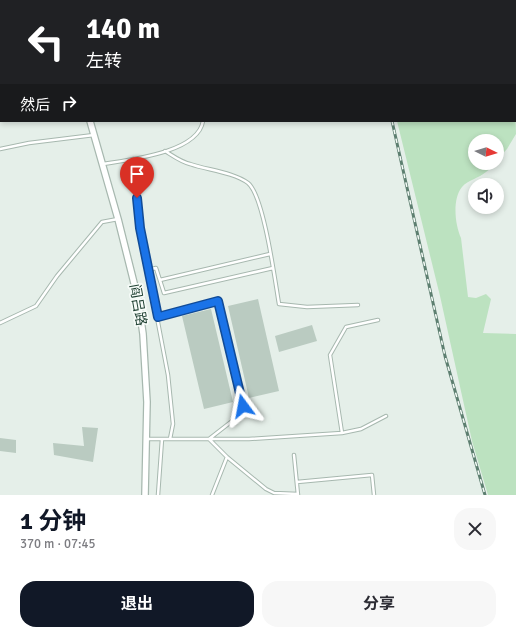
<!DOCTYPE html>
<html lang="zh">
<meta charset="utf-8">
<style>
body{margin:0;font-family:Signika,"Noto Sans SC",sans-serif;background:#f7f7f7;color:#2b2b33;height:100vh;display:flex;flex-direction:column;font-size:15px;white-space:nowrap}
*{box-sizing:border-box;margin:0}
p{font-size:13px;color:#7c7c81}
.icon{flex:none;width:22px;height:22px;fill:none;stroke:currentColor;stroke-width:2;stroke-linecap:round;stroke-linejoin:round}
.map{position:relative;height:495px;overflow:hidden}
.side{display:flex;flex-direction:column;background:#fff;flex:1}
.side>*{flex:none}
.banner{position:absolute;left:0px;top:0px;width:516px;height:122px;box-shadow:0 2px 6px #0003;background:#202124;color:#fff;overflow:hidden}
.needle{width:26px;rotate:95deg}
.buttons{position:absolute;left:468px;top:134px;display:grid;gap:8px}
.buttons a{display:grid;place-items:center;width:36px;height:36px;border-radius:50%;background:#fff;box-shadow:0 2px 6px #0003;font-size:20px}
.pin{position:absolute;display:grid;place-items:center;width:34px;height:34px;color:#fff;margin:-41px -17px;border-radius:50% 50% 50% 0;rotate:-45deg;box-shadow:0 0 4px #0007}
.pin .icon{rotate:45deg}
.me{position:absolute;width:44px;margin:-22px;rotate:347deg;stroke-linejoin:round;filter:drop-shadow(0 0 3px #0008)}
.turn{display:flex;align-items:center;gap:14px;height:84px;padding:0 20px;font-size:18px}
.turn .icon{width:52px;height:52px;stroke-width:2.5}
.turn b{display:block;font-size:28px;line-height:34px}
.then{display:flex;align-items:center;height:38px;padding:0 20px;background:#0003;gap:8px;font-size:15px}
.round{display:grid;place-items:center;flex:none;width:42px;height:42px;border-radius:16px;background:#f7f7f7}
.headline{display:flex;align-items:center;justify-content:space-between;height:68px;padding:0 20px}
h1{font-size:24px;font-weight:700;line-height:30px;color:#111827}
.cta{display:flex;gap:8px;margin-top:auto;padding:8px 20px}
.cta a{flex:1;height:46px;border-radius:16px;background:#111827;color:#fff;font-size:16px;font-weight:700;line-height:46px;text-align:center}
.cta a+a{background:#f7f7f7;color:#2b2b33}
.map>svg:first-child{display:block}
</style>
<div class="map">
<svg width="516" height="495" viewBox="0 0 516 495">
<rect width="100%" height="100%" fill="#e5efe9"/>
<path fill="#bce2c0" d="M515 97 516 134 507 149 497 160V141H475V163H494C492 166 489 170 486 172 479 178 468 180 462 187 452 199 455 225 461 238L468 297 476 298 486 294 491 299 483 333 516 334V495H488L472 441 440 296 397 121H515Z"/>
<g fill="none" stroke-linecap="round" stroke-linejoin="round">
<path stroke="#89d8d8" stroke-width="1.5" d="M118 0V1"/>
</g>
<path fill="#bacbc1" d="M258 299 279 391 249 398 228 306Z
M211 309 233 402 204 409 182 316Z
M312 325 317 341 279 352 275 336Z
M82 427 98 428 93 462 54 455 53 443 84 446Z
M0 438 16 440V453L0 451Z"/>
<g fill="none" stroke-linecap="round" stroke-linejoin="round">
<defs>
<path id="service" d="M146 0V1
M354 0V1
M380 0 381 1
M383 0V1
M0 149 29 143 94 135
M165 151C173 156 181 162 190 164 207 170 233 172 248 183 264 196 275 281 279 304L307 307 358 305
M133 159 140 228 168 375 173 424 170 439
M103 164C128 160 198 153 203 121
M147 270 156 268 164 293 273 268
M160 280 270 254
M158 317 218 301 243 406 236 418 209 439 227 457 266 489 274 493 298 494
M0 323 36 306 57 276 102 222 118 219
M342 433 330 355 346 327 378 320
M148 439H249L342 433 361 429 386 416
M294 455 298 495
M297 482 372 475 374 495
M158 495 162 439
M212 495 227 457"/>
<path id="minor" d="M50 0V1
M515 100H516
M90 121 118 219 138 299 143 334 147 402 145 495"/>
</defs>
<use href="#service" stroke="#a7b8af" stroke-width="4.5"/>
<use href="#minor" stroke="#a7b8af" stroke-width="8"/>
<use href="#service" stroke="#fff" stroke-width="2.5"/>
<use href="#minor" stroke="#fff" stroke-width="5.5"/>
<defs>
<path id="rail" d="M363 0 364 1
M392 121 445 356 485 495"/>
</defs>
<use href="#rail" stroke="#5d7f70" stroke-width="3"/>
<use href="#rail" stroke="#f6fbf8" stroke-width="1.5" stroke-dasharray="4.5" stroke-linecap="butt"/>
</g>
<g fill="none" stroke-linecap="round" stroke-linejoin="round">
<defs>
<path id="route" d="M137 198 140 228 158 317 218 301 243 406"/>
</defs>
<use href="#route" stroke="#114b97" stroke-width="10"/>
<use href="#route" stroke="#1a73e8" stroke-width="7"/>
</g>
<g text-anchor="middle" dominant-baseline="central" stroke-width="3.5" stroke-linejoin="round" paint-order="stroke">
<g font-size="14" fill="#224335" stroke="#f6fbf8">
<text transform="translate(138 305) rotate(80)">阎吕路</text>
</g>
</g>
</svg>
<div class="buttons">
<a><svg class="needle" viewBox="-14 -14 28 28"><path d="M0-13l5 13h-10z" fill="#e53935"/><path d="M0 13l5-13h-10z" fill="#7c7c81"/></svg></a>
<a><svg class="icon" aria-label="sound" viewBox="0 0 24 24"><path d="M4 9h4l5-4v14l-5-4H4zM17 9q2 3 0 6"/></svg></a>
</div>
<div class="pin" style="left:137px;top:198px;background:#d93025"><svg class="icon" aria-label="arrive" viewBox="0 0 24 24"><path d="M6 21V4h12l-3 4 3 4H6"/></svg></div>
<svg class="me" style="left:243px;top:406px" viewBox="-20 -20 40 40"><path d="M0-17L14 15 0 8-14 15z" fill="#1a73e8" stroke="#fff" stroke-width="4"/></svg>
<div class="banner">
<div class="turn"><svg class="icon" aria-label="left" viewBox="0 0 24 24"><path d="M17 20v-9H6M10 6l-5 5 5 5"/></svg><div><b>140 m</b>左转</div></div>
<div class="then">然后<svg class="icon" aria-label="right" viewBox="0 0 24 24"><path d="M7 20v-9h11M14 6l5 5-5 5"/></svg></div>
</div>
</div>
<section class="side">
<div class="headline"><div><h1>1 分钟</h1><p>370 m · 07:45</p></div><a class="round"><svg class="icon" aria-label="close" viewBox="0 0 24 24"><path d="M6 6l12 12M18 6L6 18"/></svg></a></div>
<div class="cta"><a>退出</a><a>分享</a></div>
</section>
